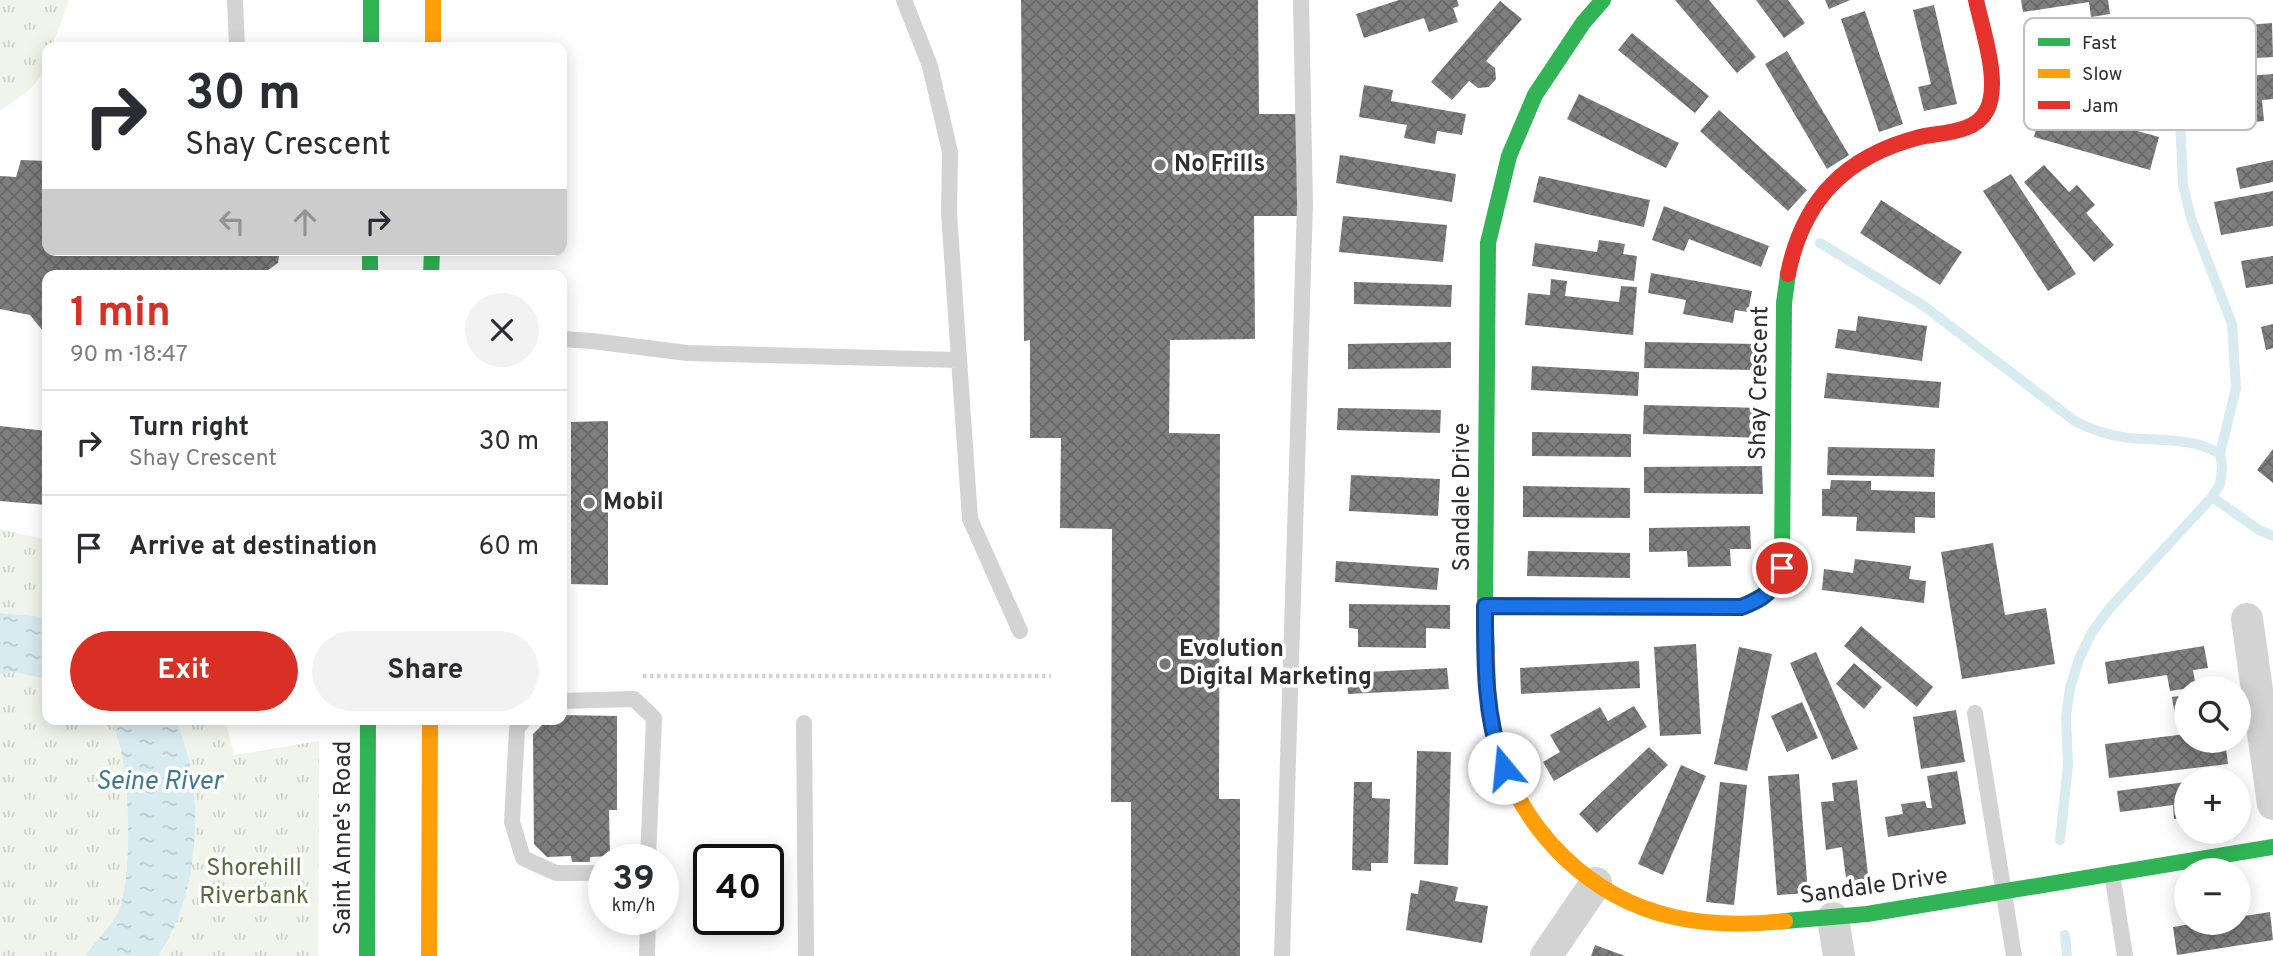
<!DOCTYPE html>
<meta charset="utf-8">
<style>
body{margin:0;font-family:Overpass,sans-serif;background:#f2f2f3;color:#2b2b33;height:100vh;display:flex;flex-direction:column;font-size:26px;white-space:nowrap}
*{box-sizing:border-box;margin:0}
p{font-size:23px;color:#7c7c81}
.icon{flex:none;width:38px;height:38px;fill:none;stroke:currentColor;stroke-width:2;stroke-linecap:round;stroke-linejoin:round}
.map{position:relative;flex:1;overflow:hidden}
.panel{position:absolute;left:42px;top:270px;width:525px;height:455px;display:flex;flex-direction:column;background:#fff;border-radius:14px;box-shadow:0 4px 18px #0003}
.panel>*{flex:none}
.hud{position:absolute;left:42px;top:42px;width:525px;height:214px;border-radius:14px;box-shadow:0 4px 18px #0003;background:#fff;color:#2b2b33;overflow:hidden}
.controls{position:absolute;left:2174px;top:676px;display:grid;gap:14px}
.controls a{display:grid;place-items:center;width:77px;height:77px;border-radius:50%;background:#fff;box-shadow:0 4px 18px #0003;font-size:35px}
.speed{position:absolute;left:588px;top:844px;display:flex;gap:14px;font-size:35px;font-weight:700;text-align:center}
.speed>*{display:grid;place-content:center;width:91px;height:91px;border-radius:50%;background:#fff;box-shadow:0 4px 18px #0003;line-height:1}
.speed small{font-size:18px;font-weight:400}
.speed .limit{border:4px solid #111;border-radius:10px;background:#fff;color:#111}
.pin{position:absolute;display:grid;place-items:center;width:60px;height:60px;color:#fff;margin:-30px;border:4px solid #fff;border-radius:50%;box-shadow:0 2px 7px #0007}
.me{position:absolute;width:77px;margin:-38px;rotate:343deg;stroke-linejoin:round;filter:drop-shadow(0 0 5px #0008)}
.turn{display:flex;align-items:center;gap:24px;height:147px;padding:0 28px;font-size:32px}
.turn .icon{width:91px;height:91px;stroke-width:2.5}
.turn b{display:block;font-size:49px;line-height:60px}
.lanes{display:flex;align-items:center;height:66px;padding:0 28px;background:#0003;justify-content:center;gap:35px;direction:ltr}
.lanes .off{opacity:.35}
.round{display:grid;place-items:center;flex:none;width:74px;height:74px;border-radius:37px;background:#f2f2f3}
.head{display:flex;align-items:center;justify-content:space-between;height:119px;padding:0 28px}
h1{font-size:42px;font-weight:700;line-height:52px;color:#d93025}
.action{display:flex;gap:14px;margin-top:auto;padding:14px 28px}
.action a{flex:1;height:80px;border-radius:42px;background:#d93025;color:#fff;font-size:28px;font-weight:700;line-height:80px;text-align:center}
.action a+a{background:#f2f2f3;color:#2b2b33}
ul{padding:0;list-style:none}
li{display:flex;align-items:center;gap:21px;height:105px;padding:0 28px;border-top:2px solid #e1e1e2}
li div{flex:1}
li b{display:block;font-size:26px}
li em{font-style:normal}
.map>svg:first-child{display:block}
</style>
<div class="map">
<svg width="2273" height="956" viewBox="0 0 2273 956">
<defs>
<pattern id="park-tufts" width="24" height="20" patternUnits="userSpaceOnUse" patternTransform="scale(1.75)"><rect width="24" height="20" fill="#f1f4eb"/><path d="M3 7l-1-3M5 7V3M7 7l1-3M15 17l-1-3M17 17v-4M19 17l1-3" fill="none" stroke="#cfd2ca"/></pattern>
<pattern id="water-ripples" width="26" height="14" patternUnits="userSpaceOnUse" patternTransform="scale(1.75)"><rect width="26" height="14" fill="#d8ebf1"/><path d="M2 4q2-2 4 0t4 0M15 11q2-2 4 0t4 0" fill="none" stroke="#bacacf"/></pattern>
<pattern id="building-cross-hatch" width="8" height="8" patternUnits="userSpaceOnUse" patternTransform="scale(1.75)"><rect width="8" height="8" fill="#7e7e7e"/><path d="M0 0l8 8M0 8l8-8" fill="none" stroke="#686868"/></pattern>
</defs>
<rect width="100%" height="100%" fill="#fff"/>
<path fill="url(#park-tufts)" d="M0 0H69L52 47H47C47 84 27 91 0 111Z
M0 529 47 540V617L0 613Z
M13 672 47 679V719H109C131 747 134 879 118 912 110 928 95 941 85 956H0V674Z
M175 719H225L234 755 319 741 318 956H158C201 895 207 786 175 719Z"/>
<path fill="url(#water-ripples)" d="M0 613 47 617V679L13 672 0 674Z
M109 719H175C207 786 201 895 158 956H85C95 941 110 928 118 912 134 879 131 747 109 719Z"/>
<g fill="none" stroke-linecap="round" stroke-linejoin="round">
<path stroke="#d8ebf1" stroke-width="10" d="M1820 243 1924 306 2076 422C2091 429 2106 435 2123 437 2155 442 2191 436 2220 454
M2212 497 2259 530 2273 536
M2060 840 2068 765 2066 717 2070 688 2079 659 2091 634 2109 609 2212 497 2220 484 2222 467 2220 454 2236 388 2232 324 2191 218 2183 185 2180 119
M2065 935 2067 956"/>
</g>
<path fill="url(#building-cross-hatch)" d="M1021 0H1258L1259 114H1298L1299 216H1254L1255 339 1170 340 1169 433 1220 434 1219 799H1240V956H1131V802H1111L1112 529 1060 528 1061 438H1030V340L1024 341Z
M1399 0H1457L1459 6 1453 8 1458 22 1429 32 1424 18 1364 38 1356 14Z
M1675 0H1709L1756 57 1737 73Z
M1756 0H1788L1805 23 1784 38Z
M1825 0H1850L1829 9Z
M2021 0H2108L2110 14 2091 17 2089 2 2023 12Z
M1500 1 1522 19 1486 61 1495 68 1496 79 1489 87 1478 88 1469 81 1452 100 1431 82Z
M1934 5 1957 104 1924 111 1918 87 1931 84 1913 10Z
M1865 11 1903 124 1879 132 1841 19Z
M2272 23 2273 57 2207 61 2206 40 2249 37 2248 25Z
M1632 33 1709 96 1695 113 1618 50Z
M1787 51 1849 155 1827 169 1765 64Z
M2273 74V99L2262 100 2264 121 2219 125 2217 103 2214 104 2216 124 2201 126 2198 80Z
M1364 85 1393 90 1391 101 1466 114 1462 135 1437 131 1435 144 1404 138 1407 125 1359 117Z
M1579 94 1679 143 1666 168 1567 119Z
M2043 105 2159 137 2150 170 2034 137Z
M1719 110 1807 190 1788 211 1700 131Z
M1340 155 1456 174 1452 202 1336 183Z
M21 160 47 161V250H280L278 263 261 275H47V336L30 315 0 309V176L16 177Z
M2273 160V182L2240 189 2236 168Z
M2044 165 2069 192 2077 185 2095 205 2086 213 2114 245 2094 262 2024 182Z
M2011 174 2076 274 2048 291 1983 191Z
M1539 176 1650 200 1644 227 1533 202Z
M2273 191V226L2221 235 2214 202Z
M1881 200 1962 252 1940 285 1860 233Z
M1664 206 1769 246 1761 267 1689 239 1684 251 1652 240Z
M1343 216 1447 225 1443 262 1339 252Z
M1599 240 1625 244 1623 254 1637 256 1634 281 1532 266 1535 243 1597 252Z
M2273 256V284L2246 288 2241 261Z
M1651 273 1752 291 1748 312 1735 310 1733 323 1683 314 1686 300 1648 293Z
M1551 279 1567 281 1565 296 1619 302 1621 286 1637 287 1633 335 1525 325 1528 293 1550 295Z
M1354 282 1452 285 1451 307 1354 304Z
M1858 316 1927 326 1922 361 1835 348 1838 329 1856 331Z
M2273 324V348L2266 350 2261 327Z
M1451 342V368L1348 369V344Z
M1645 342 1758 344V370L1644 368Z
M1532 366 1639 372 1638 396 1531 390Z
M1827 373 1941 382 1939 408 1824 398Z
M1644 405 1763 408 1762 438 1643 434Z
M1338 408 1441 410 1440 433 1337 430Z
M608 421V585L571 584V422Z
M0 426 47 431V505L0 501Z
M1532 432 1631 434V457L1532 456Z
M1828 447 1935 449 1934 477 1827 475Z
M2273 449V483L2257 470Z
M1762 466 1763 494 1644 493V467Z
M1351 475 1440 479 1438 516 1349 511Z
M1831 480 1871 481V490L1935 492V518L1915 517V533L1856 531 1857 517 1822 516V489H1830Z
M1523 486 1630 488V518L1523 517Z
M1750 526 1751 549H1730L1731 566 1688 567 1687 551 1649 552V528Z
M1993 543 2005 615 2046 608 2055 664 1962 679 1941 552Z
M1528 551 1630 553V578L1527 576Z
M1855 559 1911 566 1909 579 1926 581 1924 603 1822 590 1824 569 1853 573Z
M1336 561 1439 568 1437 590 1335 582Z
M1349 604 1450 605V629L1426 628V648L1358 647V629L1349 628Z
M1861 626 1933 687 1917 707 1844 646Z
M1696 644 1701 734 1660 736 1654 647Z
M2204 646 2208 668 2193 670 2196 687 2170 691 2167 675 2108 684 2105 662Z
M1739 647 1772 654 1747 771 1714 764Z
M1816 652 1858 749 1832 760 1790 663Z
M1639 661 1640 688 1521 694 1520 668Z
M1854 663 1882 687 1864 709 1836 684Z
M1447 668 1449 689 1348 694 1347 673Z
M2186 695V728L2177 729 2172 697Z
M1802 702 1818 738 1787 752 1771 716Z
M1634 706 1647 727 1554 781 1543 762 1560 752 1550 735 1600 707 1608 721Z
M1956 710 1965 762 1921 769 1913 717Z
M562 715 617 716V810H609L610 856 590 857V862H572L571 856 547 857 534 844 533 734 548 719H562Z
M2186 734V740H2225L2228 764 2109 778 2105 744Z
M1649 747 1668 765 1597 833 1579 814Z
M1417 751 1451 752 1448 865 1414 864Z
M1681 765 1706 776 1663 875 1638 864Z
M1957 771 1966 824 1888 837 1885 817 1903 814 1901 804 1925 801 1927 808H1932L1927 776Z
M1799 774 1808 893 1777 895 1768 776Z
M1857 780 1869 883 1847 886 1842 847 1826 850 1821 802 1834 801 1832 783Z
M1354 782H1372V798L1390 799 1388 863H1371V871L1352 870Z
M1720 782 1747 785 1734 905 1706 902Z
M2186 782V818L2174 819 2173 805 2120 812 2117 791Z
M1420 880 1458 887 1455 901 1488 906 1482 943 1406 930 1411 893 1418 894Z
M2270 912 2273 940 2177 955 2173 927 2203 922H2238V917Z
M1595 945 1625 956H1591Z"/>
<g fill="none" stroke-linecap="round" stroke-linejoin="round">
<path stroke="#d3d3d3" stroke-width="4.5" stroke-dasharray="3.5 3.5" stroke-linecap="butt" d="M643 676H1051"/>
<path stroke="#d3d3d3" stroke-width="16" d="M235 0 237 47
M904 0 930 66 950 152 949 213 970 519 1020 631
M562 339 592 341 687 353 959 360
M562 701 634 699 654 718 648 859
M1975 713 2014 956
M524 719 517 729 512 822 523 858 556 873H604
M804 723 806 956
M2112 873 2125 956
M647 956 648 919
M1282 956 1305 204 1301 0"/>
<path stroke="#d3d3d3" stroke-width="32" d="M2247 619 2273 804
M1833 918 1839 956
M1546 956 1596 883"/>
<path stroke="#30b455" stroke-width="16" d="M371 0V47
M370 250V275
M431 275 432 250
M1485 605 1741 607 1767 593 1782 568 1784 303 1788 274
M1487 655 1485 605 1488 243 1509 156 1535 95 1583 23 1603 0
M1785 921 1867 914 2273 847
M367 956 368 719"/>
<path stroke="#ff9f0a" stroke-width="16" d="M433 0V47
M1487 655C1488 687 1488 719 1498 750 1524 832 1589 898 1674 917 1710 925 1749 925 1785 921
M429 956 430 719"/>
<path stroke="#e5322d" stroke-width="16" d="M1788 274C1803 199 1846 156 1920 137 1942 132 1975 134 1987 110 2001 82 1982 29 1976 0"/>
</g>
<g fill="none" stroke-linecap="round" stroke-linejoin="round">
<defs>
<path id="route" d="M1504 768C1484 716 1485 660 1485 606L1741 607C1766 598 1771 592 1782 568"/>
</defs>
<use href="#route" stroke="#114b97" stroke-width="18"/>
<use href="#route" stroke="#1a73e8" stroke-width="12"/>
</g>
<g fill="#777" stroke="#fff" stroke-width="2.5">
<circle cx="1160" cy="165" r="7"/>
<circle cx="589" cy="503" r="7"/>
<circle cx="1165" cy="664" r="7"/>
</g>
<g text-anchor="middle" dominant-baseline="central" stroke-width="7" stroke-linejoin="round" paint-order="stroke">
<g font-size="24" font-weight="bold" fill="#2e2e2e" stroke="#fff" text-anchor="start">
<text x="1174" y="165">No Frills</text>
<text x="603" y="503">Mobil</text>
<text x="1179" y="650">Evolution<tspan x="1179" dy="28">Digital Marketing</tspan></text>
</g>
<g font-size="24" fill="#2e2e2e" stroke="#fff">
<text transform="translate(1760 383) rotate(-89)">Shay Crescent</text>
<text transform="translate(1463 497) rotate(-90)">Sandale Drive</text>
<text transform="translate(344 838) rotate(-90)">Saint Anne's Road</text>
<text transform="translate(1874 887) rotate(-8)">Sandale Drive</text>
</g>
<g font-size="24" fill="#57693b" stroke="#fff">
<text x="254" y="869">Shorehill<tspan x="254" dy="28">Riverbank</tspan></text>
</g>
<g font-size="26" font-style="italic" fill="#3c7a90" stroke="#fff">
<text x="159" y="782">Seine River</text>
</g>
</g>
<rect x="2024" y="18" width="232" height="112" rx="10" fill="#fff" stroke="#c0c0c0" stroke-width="2"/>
<rect x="2038" y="38" width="32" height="8" fill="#30b455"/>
<rect x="2038" y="69" width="32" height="9" fill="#ff9f0a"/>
<rect x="2038" y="101" width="32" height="8" fill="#e5322d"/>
<g font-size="19" fill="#2e2e2e">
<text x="2082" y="49">Fast</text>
<text x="2082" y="80">Slow</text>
<text x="2082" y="112">Jam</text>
</g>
</svg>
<div class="controls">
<a><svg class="icon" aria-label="search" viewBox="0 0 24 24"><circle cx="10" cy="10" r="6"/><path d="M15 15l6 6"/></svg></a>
<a>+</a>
<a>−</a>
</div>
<div class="speed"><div>39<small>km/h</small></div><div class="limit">40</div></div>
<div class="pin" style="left:1782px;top:568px;background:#d93025"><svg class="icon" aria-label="arrive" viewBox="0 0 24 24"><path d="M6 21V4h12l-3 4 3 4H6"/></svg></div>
<svg class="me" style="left:1504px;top:768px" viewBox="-20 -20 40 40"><circle r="19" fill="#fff"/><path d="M0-13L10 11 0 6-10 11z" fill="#1a73e8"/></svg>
<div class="hud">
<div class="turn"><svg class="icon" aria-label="right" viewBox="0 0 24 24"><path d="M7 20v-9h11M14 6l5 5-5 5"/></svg><div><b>30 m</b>Shay Crescent</div></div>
<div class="lanes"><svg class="icon off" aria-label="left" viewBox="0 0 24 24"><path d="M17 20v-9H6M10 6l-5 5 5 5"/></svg><svg class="icon off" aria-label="ahead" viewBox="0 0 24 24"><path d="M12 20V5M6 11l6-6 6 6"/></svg><svg class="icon" aria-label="right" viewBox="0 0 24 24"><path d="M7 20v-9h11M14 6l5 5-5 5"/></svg></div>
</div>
<section class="panel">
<div class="head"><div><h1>1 min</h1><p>90 m · 18:47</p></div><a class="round"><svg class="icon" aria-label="close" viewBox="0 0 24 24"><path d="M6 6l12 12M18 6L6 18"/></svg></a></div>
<ul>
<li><svg class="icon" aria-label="right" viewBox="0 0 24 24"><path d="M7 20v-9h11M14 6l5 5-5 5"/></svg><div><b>Turn right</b><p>Shay Crescent</p></div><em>30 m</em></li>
<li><svg class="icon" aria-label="arrive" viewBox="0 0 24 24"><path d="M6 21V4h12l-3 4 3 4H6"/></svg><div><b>Arrive at destination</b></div><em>60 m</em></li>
</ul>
<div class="action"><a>Exit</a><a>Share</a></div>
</section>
</div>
